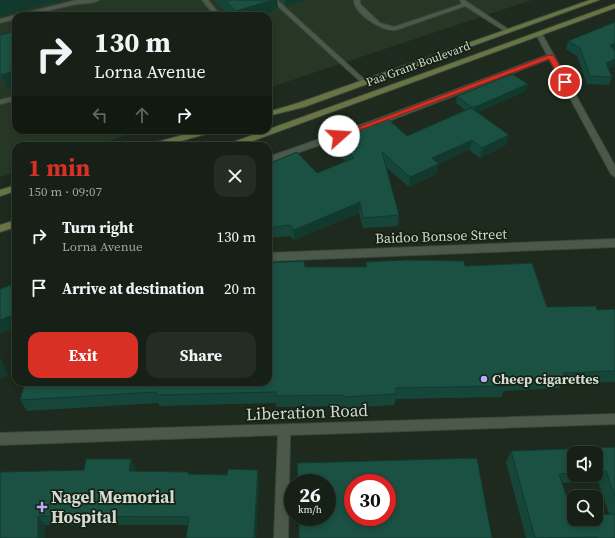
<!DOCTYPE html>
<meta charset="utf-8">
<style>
body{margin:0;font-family:"Source Serif 4",serif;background:#232d23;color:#f1f3f6;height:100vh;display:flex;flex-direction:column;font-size:15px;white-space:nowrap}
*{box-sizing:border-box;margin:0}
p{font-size:13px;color:#9ea3a1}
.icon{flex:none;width:22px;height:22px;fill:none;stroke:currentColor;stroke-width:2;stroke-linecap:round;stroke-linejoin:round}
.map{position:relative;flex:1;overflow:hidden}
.side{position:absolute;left:12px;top:142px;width:260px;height:244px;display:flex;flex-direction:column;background:#162016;border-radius:12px;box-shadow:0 2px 6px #0003,0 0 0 1px #353e35}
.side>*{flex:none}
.top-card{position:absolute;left:12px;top:12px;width:260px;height:122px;border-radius:12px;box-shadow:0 2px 6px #0003,0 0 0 1px #353e35;background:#162016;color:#f1f3f6;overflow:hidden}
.tools{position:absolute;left:567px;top:446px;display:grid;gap:8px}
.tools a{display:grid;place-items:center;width:36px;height:36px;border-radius:8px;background:#162016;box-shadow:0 2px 6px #0003,0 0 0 1px #353e35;font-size:20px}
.speed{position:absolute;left:284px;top:474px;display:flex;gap:8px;font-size:20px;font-weight:700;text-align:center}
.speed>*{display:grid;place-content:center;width:52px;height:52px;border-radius:50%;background:#162016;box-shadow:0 2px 6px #0003,0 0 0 1px #353e35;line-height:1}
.speed small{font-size:10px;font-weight:400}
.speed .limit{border:6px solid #d22;background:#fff;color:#111}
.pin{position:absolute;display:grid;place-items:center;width:34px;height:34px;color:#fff;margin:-17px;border:2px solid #fff;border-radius:50%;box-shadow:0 1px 4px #0007}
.me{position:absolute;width:44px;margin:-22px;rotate:71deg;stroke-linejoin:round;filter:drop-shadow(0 0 3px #0008)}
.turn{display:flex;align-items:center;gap:14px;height:84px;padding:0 16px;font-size:18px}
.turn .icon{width:52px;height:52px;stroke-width:2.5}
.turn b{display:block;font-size:28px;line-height:34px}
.lanes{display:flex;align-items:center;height:38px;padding:0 16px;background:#0003;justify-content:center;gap:20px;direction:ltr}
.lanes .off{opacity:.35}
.round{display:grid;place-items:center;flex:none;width:42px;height:42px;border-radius:12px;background:#232d23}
.summary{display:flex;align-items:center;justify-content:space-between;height:68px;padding:0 16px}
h1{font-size:24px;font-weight:700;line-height:30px;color:#d93025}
.cta{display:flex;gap:8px;margin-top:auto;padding:8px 16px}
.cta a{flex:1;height:46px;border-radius:12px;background:#d93025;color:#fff;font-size:16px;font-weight:700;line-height:46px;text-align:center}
.cta a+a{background:#232d23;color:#f1f3f6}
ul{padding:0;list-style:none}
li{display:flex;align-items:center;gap:12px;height:52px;padding:0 16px}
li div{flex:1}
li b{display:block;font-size:15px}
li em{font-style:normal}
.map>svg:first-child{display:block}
</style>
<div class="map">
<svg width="615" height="538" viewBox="0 0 615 538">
<rect width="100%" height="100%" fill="#1e2a1d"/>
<path fill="#273725" d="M0 0H532L268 88V16H16V130H142L94 146H16V172L0 177Z"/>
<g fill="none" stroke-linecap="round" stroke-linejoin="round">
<defs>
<path id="lane" d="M77 0H99C93 4 84 3 78 4 57 7 37 16 16 16V19L0 23V19Z
M202 0H208L221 16H215Z
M271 0H277L366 81V83H362Z
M354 0H360V4L380 23 394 27 462 4 460 0H464L511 31 506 32 465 6 396 30C383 32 354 14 354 0Z
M16 96V100L0 104V100Z"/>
<path id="street" d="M539 32 542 34 615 166V177L611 174 549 59 386 122 268 163V157L380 118 547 55 536 34Z
M615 239V247L268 261V253Z
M615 414V424L290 435 288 538H274L278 435 0 445V433Z"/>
<path id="secondary" d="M590 0H599L304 107 268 116V112L298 103Z
M615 4V8L239 146H227L228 144Z
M201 130H214L213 132 163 146H149L150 144Z
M16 185V191L0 196V190Z
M16 220V227L0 232V225Z"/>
</defs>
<use href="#lane" stroke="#3d473c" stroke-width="2"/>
<use href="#street" stroke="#3d473c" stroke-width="2"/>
<use href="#secondary" stroke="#3d473c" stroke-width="2"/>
<use href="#lane" fill="#4b594a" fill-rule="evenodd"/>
<use href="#street" fill="#4b594a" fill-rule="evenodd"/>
<use href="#secondary" fill="#697445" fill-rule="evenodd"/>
</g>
<path fill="#164639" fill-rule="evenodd" d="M214 0H277L278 8 273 9V12L260 16H231Z
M279 0H305L285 6Z
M615 22V66L608 69 612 77 609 85 587 84 577 56 566 49 568 41Z
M0 35 7 90 0 76Z
M526 91 478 112 509 135 506 145 480 158 469 150 439 164 437 174 409 187 386 167 399 215 398 226 363 228 359 213 294 240 290 236 268 238V164L317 173 346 162 334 150V139L407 136 465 110 456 103 457 96Z
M366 262 465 266 547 307 597 310 615 309V382L561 384 559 388 504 391 501 397 396 399 394 405 343 408 342 406 276 407V403L159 406V403L27 411 20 400 268 382 305 267H366Z
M615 447V538H526L506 462 511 451ZM574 453H596V475H574ZM598 481 609 514 573 516 562 483Z
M131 459 136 469 135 471 189 474 259 479 256 538H186L188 525H45L0 538 84 470Z"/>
<path fill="#12392e" d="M0 0H63L0 16Z
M270 0H277L278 8 273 9V12L260 16H237L236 11Z
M285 0H305L285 6Z
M615 43V50L607 53 610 45Z
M615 59V66L603 71 606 63Z
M16 70V88L7 90 1 75Z
M528 84 526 91 473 114 475 107Z
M509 135 506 145 480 158 482 148Z
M472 140 469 150 430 168 432 158Z
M439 164 437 174 409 187 410 177Z
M360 202 359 213 294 240V230Z
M16 314V328L0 334V320Z
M0 357 8 375 0 379Z
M131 459 136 469 134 480 129 471Z
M258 470 259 479 256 538H254Z
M38 516 45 525V538H38Z"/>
<path fill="#1a5142" stroke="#12392e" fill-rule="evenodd" d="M225 0H273L236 11Z
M615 22V43L610 45 615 51V59L606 63 612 77 590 76 580 48 568 41Z
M12 32 16 39V70L1 75 0 73V35Z
M512 74 528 84 475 107H471L457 96Z
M471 108 509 135 482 148 472 140 432 158 439 164 410 177 382 152 399 215 363 218 360 202 294 230 290 225 268 228V164L297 152 317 173 354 158 334 139 388 119 407 136Z
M405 260 464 261 465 266 532 263 547 307 596 306 597 310 615 309V371L563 373 565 377 505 380 506 386 396 388V394L343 397V395L276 396V392L156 395V392L20 400 25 382H268V263L304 261 305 267H367L366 262Z
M16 283V314L0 320V289Z
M615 447V497L606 471 596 472V453H574V473L559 474 573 516H574V519H596V515L615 514V538H597V537L535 538 511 451Z
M477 458 492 538H299V517H327V483H298L297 463ZM353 483H387V517H353Z
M86 459H131L129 471 189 472 188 474 227 475 228 469 258 470 254 538H186L189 517 38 516V538H0V472L84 470Z"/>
<path fill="#d93025" stroke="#8d1f18" d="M549 55 554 56 569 82 568 84H563L549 59 341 137H336L335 136Z"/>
<g fill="#b6acf8" stroke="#152113" stroke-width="1.5">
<circle cx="484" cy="379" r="4"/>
<path d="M40 501h4v4h4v4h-4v4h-4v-4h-4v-4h4z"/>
</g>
<g text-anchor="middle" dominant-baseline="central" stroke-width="3.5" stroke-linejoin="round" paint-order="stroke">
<g font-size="12" fill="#d2dad1" stroke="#152113">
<text transform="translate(418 64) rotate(-20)">Paa Grant Boulevard</text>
</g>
<g font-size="14" fill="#d2dad1" stroke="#152113">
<text transform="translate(441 236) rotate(-2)">Baidoo Bonsoe Street</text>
</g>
<g font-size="14" font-weight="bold" fill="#d2dad1" stroke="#152113" text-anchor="start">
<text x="492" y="379">Cheep cigarettes</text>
</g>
<g font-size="17" fill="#d2dad1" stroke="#152113">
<text transform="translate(307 412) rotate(-2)">Liberation Road</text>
</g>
<g font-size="17" font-weight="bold" fill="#d2dad1" stroke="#152113" text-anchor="start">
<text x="51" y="497">Nagel Memorial<tspan x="51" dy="20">Hospital</tspan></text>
</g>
</g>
</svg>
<div class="tools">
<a><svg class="icon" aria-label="sound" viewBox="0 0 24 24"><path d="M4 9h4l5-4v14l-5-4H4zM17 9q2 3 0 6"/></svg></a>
<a><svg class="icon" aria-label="search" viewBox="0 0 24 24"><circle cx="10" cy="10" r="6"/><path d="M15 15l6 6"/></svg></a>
</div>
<div class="speed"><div>26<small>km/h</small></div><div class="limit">30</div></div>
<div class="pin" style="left:565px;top:82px;background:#d93025"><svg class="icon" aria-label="arrive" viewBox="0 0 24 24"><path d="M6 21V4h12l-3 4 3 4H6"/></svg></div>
<svg class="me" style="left:339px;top:136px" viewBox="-20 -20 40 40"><circle r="19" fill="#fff"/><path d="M0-13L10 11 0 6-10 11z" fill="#d93025"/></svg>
<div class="top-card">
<div class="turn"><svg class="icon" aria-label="right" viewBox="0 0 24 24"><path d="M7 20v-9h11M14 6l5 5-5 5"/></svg><div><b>130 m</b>Lorna Avenue</div></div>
<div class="lanes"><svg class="icon off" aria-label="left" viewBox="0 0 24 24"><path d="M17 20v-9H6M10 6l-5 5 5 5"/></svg><svg class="icon off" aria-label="ahead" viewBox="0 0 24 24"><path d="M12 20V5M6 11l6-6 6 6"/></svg><svg class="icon" aria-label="right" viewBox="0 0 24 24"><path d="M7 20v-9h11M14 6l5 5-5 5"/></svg></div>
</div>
<section class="side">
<div class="summary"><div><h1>1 min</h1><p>150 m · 09:07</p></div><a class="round"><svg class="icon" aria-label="close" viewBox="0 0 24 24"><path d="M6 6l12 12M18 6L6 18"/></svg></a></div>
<ul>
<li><svg class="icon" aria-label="right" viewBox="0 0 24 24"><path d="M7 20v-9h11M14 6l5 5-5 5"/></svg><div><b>Turn right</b><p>Lorna Avenue</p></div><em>130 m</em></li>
<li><svg class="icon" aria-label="arrive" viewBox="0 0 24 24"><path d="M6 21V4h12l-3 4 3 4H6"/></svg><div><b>Arrive at destination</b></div><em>20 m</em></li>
</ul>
<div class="cta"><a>Exit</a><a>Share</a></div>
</section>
</div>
